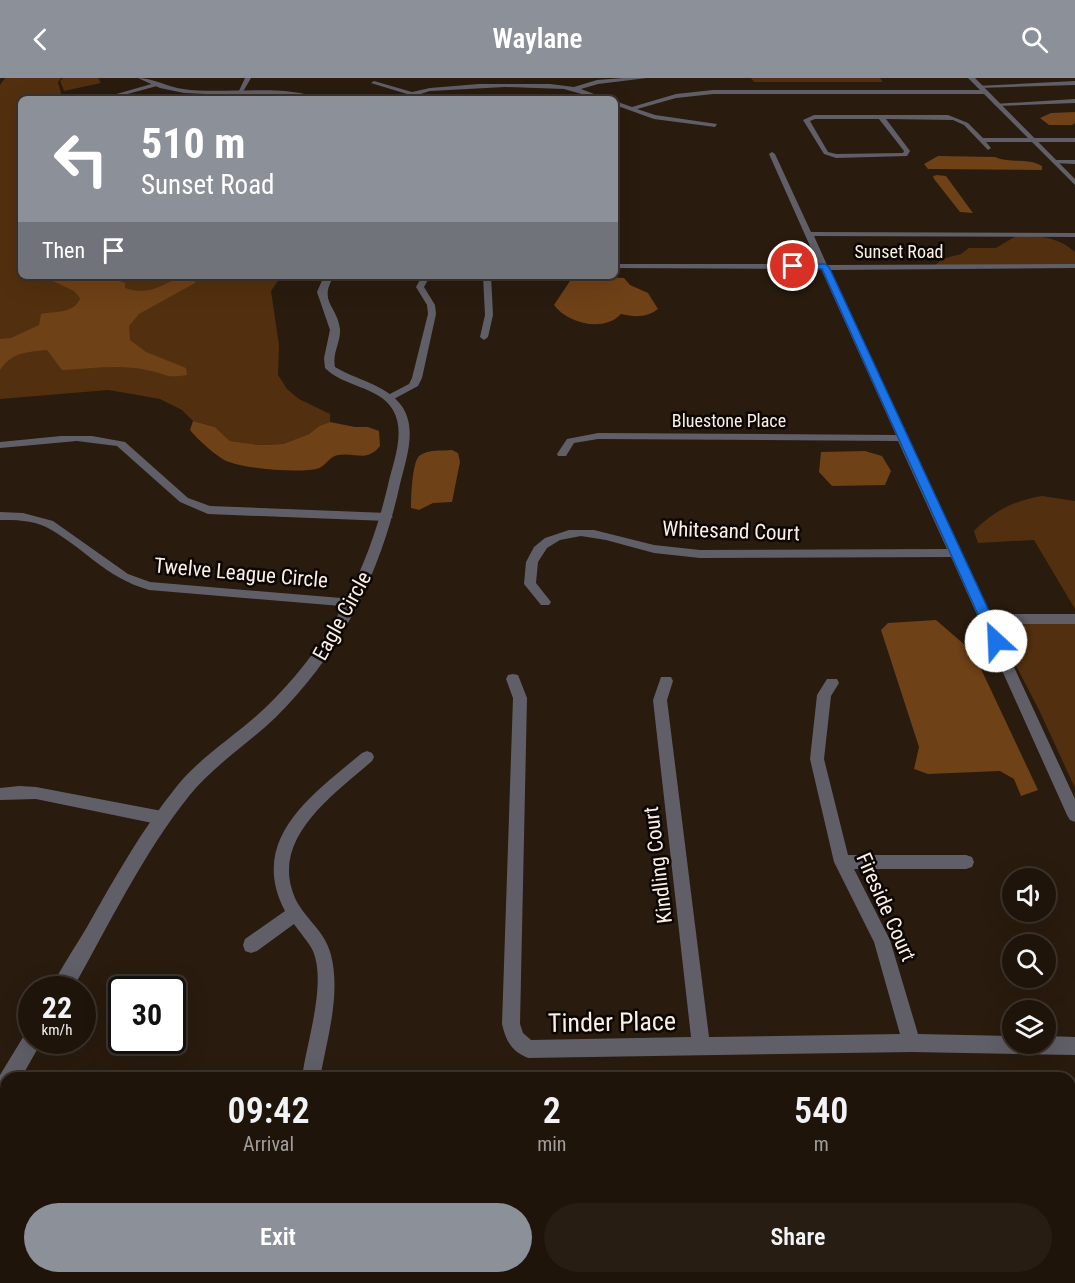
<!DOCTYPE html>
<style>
body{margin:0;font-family:"Roboto Condensed",sans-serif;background:#271d13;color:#f1f3f6;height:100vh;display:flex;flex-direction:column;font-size:22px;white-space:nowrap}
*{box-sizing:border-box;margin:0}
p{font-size:20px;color:#a19e9c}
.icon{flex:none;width:33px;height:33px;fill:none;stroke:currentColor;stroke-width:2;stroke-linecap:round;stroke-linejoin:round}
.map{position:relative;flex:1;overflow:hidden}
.sheet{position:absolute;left:0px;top:994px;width:1076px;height:212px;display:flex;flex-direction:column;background:#1f140a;border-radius:18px 18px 0 0;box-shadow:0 6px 24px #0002,0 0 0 2px #3c332b}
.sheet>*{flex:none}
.hud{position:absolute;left:18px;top:18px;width:600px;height:183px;border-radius:9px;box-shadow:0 6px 24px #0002,0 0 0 2px #3c332b;background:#8c9099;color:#fff;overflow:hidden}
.fabs{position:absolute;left:1002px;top:790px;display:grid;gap:12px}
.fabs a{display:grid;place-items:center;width:54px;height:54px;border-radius:50%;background:#1f140a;box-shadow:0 6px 24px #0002,0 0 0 2px #3c332b;font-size:30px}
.speed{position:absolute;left:18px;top:898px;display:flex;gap:12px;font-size:30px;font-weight:700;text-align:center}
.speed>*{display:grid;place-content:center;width:78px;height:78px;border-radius:50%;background:#1f140a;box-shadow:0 6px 24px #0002,0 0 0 2px #3c332b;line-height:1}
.speed small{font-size:15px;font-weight:400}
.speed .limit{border:3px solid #111;border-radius:9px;background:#fff;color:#111}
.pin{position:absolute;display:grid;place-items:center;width:51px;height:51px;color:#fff;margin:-26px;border:3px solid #fff;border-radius:50%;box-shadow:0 2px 6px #0007}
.me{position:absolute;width:66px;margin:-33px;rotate:335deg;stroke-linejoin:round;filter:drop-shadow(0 0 4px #0008)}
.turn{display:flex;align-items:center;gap:21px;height:126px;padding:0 24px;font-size:27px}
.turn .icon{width:78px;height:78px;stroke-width:2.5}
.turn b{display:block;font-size:42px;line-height:51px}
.then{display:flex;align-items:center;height:57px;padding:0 24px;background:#0003;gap:12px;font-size:22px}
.eta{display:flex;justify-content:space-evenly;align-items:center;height:102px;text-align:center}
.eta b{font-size:36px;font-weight:600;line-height:42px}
.cta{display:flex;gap:12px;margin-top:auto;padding:12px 24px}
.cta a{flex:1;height:69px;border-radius:36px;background:#8c9099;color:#fff;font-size:24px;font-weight:600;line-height:69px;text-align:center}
.cta a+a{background:#271d13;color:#f1f3f6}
header{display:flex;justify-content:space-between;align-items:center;height:78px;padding:0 24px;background:#8c9099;color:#fff;font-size:27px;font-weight:600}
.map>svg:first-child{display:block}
</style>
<header><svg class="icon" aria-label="back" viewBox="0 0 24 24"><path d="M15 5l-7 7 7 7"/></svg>Waylane<svg class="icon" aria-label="search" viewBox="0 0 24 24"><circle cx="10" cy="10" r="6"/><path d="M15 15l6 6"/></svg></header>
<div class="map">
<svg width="1075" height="1205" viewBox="0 0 1075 1205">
<rect width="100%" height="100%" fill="#291b0e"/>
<path fill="#52300f" d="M5 0H61L58 4 61 15 59 21H21V198H281L271 213 279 267 278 297 287 311 299 321 330 336V344L319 348 309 356 283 366 259 367 230 363 215 349 193 343 182 332 160 321 132 316 108 312 0 321V7Z
M63 0H98L101 5 64 13 60 3Z
M751 0H880L883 4H754Z
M1016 158C1039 158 1057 158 1075 174V187L934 188 942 181 961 176 969 170H996Z
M1042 418 1075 423V531L1034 462 978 465 974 453C995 432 1013 423 1042 418Z
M994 545H1075V710L1040 634Z"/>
<path fill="#6e4117" d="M1075 34V45L1072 47H1049L1040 40 1051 35Z
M938 78 995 79C1010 86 1028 79 1042 88V92L928 91 924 86Z
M937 97 946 98 973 135 960 134 934 101 933 98Z
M42 198H106L125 205V210C156 221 166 198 195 198V205L139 236 129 248 130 262 146 274 186 290 187 297C165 301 165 295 147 292 120 286 89 291 62 292L47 272C27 274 12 274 0 292V261L11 260 39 247 41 236C54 233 75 236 80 220L74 213Z
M579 198 624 200 630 207 648 215 658 231C647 240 634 239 621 236 603 255 567 245 554 227L572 200Z
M193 343 215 349 230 363 259 367 283 366 309 356 319 348 330 344 355 349H368L379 353 380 368C366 385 357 374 338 377 328 379 326 389 316 391 295 395 249 391 229 384 219 381 197 361 190 352Z
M452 372 458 375 460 384 452 424 433 425 419 432 411 430C411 420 412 385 419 378 428 371 442 373 452 372Z
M865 373 882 378 891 393 885 407 832 408 819 394 821 374Z
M936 542 973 574 1038 712 1021 718 1014 701 1000 693 928 696 914 691 919 669 881 552 888 545Z"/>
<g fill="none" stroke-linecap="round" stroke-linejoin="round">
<path fill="#605f68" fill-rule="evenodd" d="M245 0H251L241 17H237Z
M624 0H647L598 6 581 11 607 21H599L564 11 505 9 430 13 405 21H398L407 16 371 5 374 3 412 14 430 10 479 6H550L574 9 597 2Z
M1075 3V7L979 10 976 8Z
M155 5 157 8 109 21H99Z
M713 12H985L988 14 985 16H713L676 20 637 31 655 37 717 46 715 49 654 41 615 27V23L632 29 676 16Z
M1075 21V25L997 28 994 26Z
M814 37H948L968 45 983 60H1075V64H986L991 70 988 72 964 47 953 42 886 41 910 73 907 78 836 80 824 76 803 42ZM815 41H879L904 73 903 75 836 76 828 74 810 43Z
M772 74 775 76 811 154 1075 155V159L814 158 827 187 1075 186V190L829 192 989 536H1075V546H994L1075 721V744L1070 742 1067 737 951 479 700 480 654 475 606 462 581 458 560 462 547 470 538 484 536 505 551 524 549 527H541L524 506 526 484 534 469 545 460 569 452H594L654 467 700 472 947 471 898 363 598 361 574 365 566 378H558L557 376 567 361 598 355 896 357 821 191 615 190V186H818L769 76Z
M1055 82H1075V86L1053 85Z
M422 198H430L424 209 435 227 436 236 422 300 418 308 392 322H386V318L409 306 412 300 428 236 427 227 416 209Z
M483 198H491L493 237 488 259 484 262 480 259 485 237Z
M61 358H92L125 364 188 420 210 428 387 435 393 439 387 443 208 436 180 424 117 368 77 363 0 370V364Z
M0 434 23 435 53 443 128 496 150 504 353 521 359 525 353 529 149 512C104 499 84 469 46 449 32 442 15 442 0 442Z
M513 596 518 597 527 620 520 946 523 955 531 962 691 959 653 622 661 599H671L673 603 667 622 709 959 900 956 874 864 834 784 810 681 817 617 827 601H837L839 605 831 618 824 681 848 777H966L972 779 974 784 972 789 966 791H854L890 862 918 956 1012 958V966H1046V958L1075 959V977L912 974 528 980C511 973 506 963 502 946L513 620 506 601 508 597Z
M367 673 372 675 374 679 372 683C332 718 266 763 297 824 307 842 326 855 331 877 341 917 327 961 320 1000H302C306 966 327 906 313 873 308 863 300 855 294 846L257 873 251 875 245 873 243 867 245 861 285 833C247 761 313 716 362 675Z
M19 708 36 709 162 733 167 735 170 740 167 745 162 747 36 721 0 722V710Z
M265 1200H287L286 1205H264Z"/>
<path fill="#605f68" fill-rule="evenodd" d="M138 0C153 0 168 9 183 11 221 17 288 5 319 21L184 15 160 10Z
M968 0H975L1075 101V107Z
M324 198H334C318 224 337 227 340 251 341 264 332 275 335 289 356 302 385 306 401 327 418 350 406 381 400 406 381 494 341 575 276 639 248 666 214 687 189 718 142 777 109 847 72 912H51C60 890 75 870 87 849 114 801 142 751 177 708 202 677 237 657 265 630 329 569 368 493 388 407 393 384 406 355 393 332 379 308 343 309 325 290L324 280 330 252 317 214Z
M32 953V963H42L21 1000H6V1025L0 1028V997L25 956Z"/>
</g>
<path fill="#1a73e8" stroke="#114b97" stroke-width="1.5" d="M790 186H825L829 189 1003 563 1001 566H992L990 563 822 191 793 190 789 188Z"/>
<g text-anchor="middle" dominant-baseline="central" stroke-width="5" stroke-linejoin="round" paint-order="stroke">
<g font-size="18" fill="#fbf0e8" stroke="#0d0703">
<text x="899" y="173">Sunset Road</text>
<text x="729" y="342">Bluestone Place</text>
</g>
<g font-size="21" fill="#fbf0e8" stroke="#0d0703">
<text transform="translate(731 453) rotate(2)">Whitesand Court</text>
<text transform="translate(241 495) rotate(5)">Twelve League Circle</text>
<text transform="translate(342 538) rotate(-61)">Eagle Circle</text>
<text transform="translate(658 787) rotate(-97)">Kindling Court</text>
<text transform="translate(886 829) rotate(66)">Fireside Court</text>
</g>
<g font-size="26" fill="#fbf0e8" stroke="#0d0703">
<text transform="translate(612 944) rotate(-1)">Tinder Place</text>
</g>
</g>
</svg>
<div class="fabs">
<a><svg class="icon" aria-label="sound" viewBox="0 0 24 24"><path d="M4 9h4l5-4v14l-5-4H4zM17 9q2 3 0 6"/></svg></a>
<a><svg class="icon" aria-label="search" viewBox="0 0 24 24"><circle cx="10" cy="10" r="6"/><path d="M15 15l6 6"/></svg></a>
<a><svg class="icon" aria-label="layers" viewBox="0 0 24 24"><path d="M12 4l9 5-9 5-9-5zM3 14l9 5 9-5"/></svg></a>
</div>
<div class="speed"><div>22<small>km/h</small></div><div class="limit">30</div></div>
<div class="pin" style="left:793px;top:188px;background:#d93025"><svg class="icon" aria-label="arrive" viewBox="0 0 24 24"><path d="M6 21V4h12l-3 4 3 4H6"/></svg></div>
<svg class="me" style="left:996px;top:563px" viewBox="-20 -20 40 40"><circle r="19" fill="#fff"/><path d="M0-13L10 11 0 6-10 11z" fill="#1a73e8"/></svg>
<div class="hud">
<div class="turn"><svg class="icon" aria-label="left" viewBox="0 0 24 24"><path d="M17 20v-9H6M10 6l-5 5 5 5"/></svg><div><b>510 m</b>Sunset Road</div></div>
<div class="then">Then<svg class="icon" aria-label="arrive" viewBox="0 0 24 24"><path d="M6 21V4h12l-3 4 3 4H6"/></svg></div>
</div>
<section class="sheet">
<div class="eta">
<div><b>09:42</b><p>Arrival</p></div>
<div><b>2</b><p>min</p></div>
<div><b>540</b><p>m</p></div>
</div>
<div class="cta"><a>Exit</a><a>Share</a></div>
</section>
</div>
